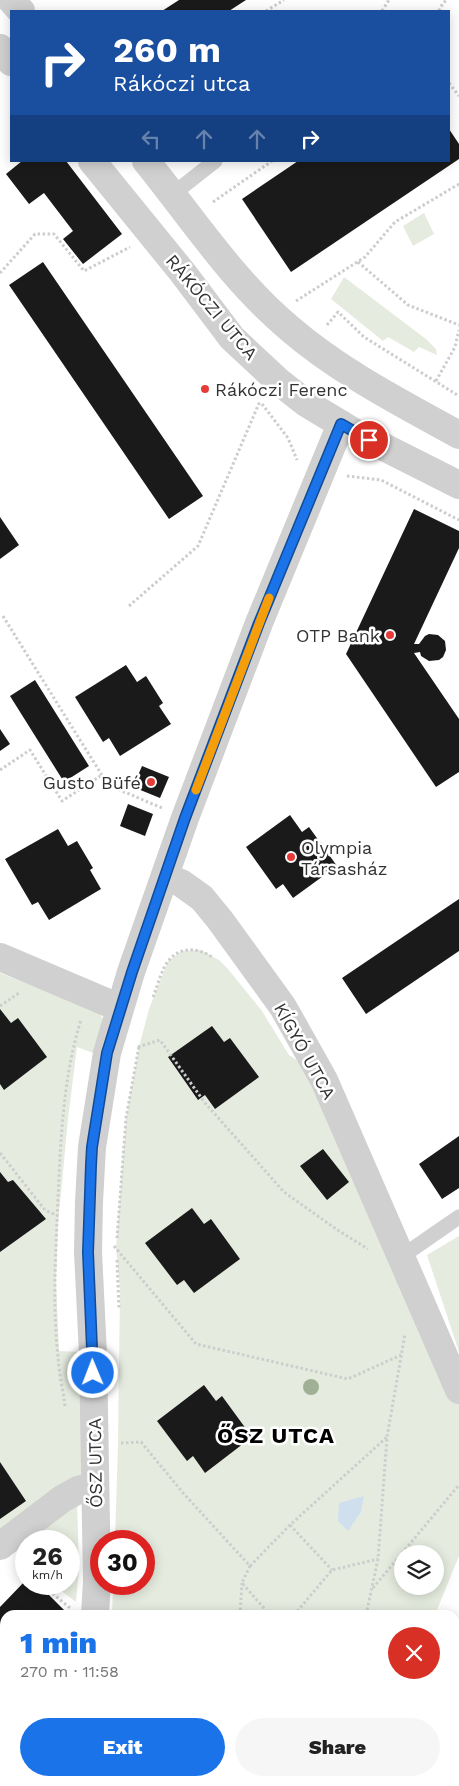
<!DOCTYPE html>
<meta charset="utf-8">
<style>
body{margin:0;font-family:"Work Sans",sans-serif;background:#f6f6f6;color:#222;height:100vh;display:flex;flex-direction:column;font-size:19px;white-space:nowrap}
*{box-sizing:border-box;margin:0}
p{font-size:16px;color:#767676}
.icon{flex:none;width:28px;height:28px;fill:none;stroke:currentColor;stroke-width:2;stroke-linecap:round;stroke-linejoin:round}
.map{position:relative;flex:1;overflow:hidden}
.sheet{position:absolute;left:0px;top:1610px;width:460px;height:176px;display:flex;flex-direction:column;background:#fff;border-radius:15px 15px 0 0;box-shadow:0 2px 12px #0003}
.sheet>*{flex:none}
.guide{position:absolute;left:10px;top:10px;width:440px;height:152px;border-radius:0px;box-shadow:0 2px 12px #0003;background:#1a4fa0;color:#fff;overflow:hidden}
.controls{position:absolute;left:394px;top:1545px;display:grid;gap:10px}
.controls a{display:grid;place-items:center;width:50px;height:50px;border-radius:50%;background:#fff;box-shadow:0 2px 12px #0003;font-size:25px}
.speed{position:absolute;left:15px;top:1530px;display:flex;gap:10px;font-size:25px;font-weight:700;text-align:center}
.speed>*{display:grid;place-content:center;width:65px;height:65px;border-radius:50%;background:#fff;box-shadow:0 2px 12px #0003;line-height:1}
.speed small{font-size:12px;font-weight:400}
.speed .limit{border:8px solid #d22;background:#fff;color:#111}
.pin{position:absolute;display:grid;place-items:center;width:42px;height:42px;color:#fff;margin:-21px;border:2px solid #fff;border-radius:50%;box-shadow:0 1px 5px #0007}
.me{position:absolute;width:55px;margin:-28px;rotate:359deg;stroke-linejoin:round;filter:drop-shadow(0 0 4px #0008)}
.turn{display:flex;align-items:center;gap:18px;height:105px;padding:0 20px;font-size:22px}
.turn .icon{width:65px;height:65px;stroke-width:2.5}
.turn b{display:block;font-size:35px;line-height:42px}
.lanes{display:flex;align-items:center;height:48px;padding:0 20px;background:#0003;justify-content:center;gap:25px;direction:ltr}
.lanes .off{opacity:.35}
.round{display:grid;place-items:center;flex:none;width:52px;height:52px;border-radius:26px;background:#f6f6f6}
.headline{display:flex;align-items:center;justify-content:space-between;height:85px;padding:0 20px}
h1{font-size:30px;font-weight:800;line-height:38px;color:#1a73e8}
.action{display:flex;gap:10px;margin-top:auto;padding:10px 20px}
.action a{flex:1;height:58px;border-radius:30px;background:#1a73e8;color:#fff;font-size:20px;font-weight:800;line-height:58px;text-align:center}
.action a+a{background:#f6f6f6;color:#222}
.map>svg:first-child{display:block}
</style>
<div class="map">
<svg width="459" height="1786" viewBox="0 0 459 1786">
<rect width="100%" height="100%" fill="#fff"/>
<path fill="#e5ecdf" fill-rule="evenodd" d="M424 213 434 234 413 246 403 226Z
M344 277 426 339 436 349 437 355 419 347 414 352 388 337 383 341 331 299Z
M201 950 219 960 228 969 262 1011 289 1055 322 1077 459 1389V1556L435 1615H112L113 1584H144V1541H115L118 1444 120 1290 116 1248 126 1118 139 1047 149 1009 168 961 182 951ZM402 1554H435V1586H402Z
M0 973 86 1007 101 1015 106 1026 96 1054 77 1047 68 1119 58 1224 56 1280 59 1351 82 1352 95 1486 0 1546Z
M459 1236V1352L427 1255Z
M77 1500 79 1569 76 1602 52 1584H69V1541H30Z
M158 1781H276L269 1786H159Z"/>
<path fill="#cfdfee" d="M364 1496 361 1512 348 1531 338 1521 339 1503Z"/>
<path fill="#1a1a1a" d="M179 0H246L229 11H162Z
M449 129 459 144V159L291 272 242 199 298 161H449Z
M22 161H66L122 234 83 264 63 239 73 231 44 193 29 204 6 174Z
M43 262 203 496 169 519 9 285Z
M414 509 459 531V548L414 644H419L425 636 429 634 438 635 445 641 446 650 443 657 439 660 429 661 421 656 420 652 414 653 459 719V772L436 787 346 654Z
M0 517 19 545 0 559Z
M126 665 137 682 146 676 163 703 159 706 171 724 120 756 109 738 103 742 75 697Z
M35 680 89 766 64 782 10 696Z
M0 729 10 744 0 751Z
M142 766 169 777 160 798 133 787Z
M128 804 153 814 145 836 120 826Z
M290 815 302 832 309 827 337 866 293 898 283 884 276 889 246 847Z
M58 829 68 846 77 841 93 868 90 870 101 889 49 920 38 902 32 905 5 859Z
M459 899V951L366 1014 342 978Z
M0 1009 11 1023 18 1018 47 1057 4 1090 0 1084Z
M212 1026 224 1042 230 1038 259 1077 215 1109 205 1095 198 1100 168 1057Z
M459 1136V1188L442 1199 419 1164Z
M323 1149 349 1182 327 1200 300 1166Z
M0 1172 8 1182 13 1180 46 1219 0 1252Z
M192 1208 204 1224 211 1219 240 1259 194 1293 184 1280 177 1285 145 1243Z
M204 1385 216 1401 222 1396 252 1437 205 1473 193 1456 187 1461 157 1421Z
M0 1462 26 1501 0 1519Z
M26 1580V1584H38L67 1613 65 1615H5V1676L0 1681V1607Z
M5 1754V1779L0 1774V1759Z
M7 1781H27L22 1786H12Z"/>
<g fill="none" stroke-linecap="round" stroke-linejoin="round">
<path stroke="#cdcdcd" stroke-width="3" stroke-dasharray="2.5 2.5" stroke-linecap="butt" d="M266 11 284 0
M382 11 389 0
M439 11 443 3 447 0
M449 83 459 96
M213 202 272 161
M358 262 408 305 459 325
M0 273 35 234H54L84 271 130 247
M296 301 365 257 395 222 459 184
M327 325 338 312 364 337 459 396
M436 381 455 347 459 330
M262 404 288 438 297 460
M347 476 381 480 459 520
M129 606 198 546 260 401
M3 616 108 785 162 808
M0 770 30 750 62 801 102 775
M153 997C157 988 162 967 169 960 181 946 198 948 212 957
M0 1006 19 993
M138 1047 160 1040 205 1103 284 1192 336 1229 368 1249
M0 1153 45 1210 58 1216
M117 1238 126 1118 139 1046
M114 1246 196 1344 348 1379 401 1355
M117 1260 119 1308
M65 1406C63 1390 59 1373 58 1357 52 1304 56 1250 58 1197 61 1138 63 1077 81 1020
M121 1443 141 1442 184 1494 250 1566 242 1583 270 1615
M290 1525 332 1570
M17 1564 26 1572
M250 1566 290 1525 387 1437
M41 1584 70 1608
M373 1588 459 1485
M240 1615 242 1583
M294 1615 332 1570 378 1559
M366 1615 378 1559 387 1437 405 1334
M455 1734 459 1732
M154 1781 155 1786
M244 1786 248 1781"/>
<path stroke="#d0d0d0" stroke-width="15" d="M173 194 215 161
M401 1257 459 1217"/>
<path stroke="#d0d0d0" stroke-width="28" d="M11 0 21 11
M0 48 11 62
M92 161 183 273 232 338 278 381 306 403 354 432 459 485
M146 161C192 218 233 281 289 328 340 372 401 403 459 435
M165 877 181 883 202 898 220 920 283 1007 324 1080 459 1390
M0 957 120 1008
M0 1546 62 1499 78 1490 95 1486
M95 1615 97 1581 93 1354 88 1252 89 1202 92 1147 107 1053 131 972 185 818 259 623 341 424
M0 1733 5 1728"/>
<path stroke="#bdbdbd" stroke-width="28" d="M455 1765 459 1763
M394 1786 401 1781
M424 1786 431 1781"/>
</g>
<circle fill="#a0b095" cx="311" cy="1387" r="8"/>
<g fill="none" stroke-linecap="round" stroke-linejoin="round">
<defs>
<path id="route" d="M93 1373 88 1252 91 1165 92 1147 107 1053 132 972 185 818 259 623 341 424 369 440"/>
</defs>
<use href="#route" stroke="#114b97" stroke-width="12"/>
<use href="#route" stroke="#1a73e8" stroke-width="9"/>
<path stroke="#f59e0b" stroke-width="9" d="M196 790 269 598"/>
</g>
<g fill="#e53c3a" stroke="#fff" stroke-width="2">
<circle cx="205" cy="389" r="5"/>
<circle cx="390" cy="635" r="5"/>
<circle cx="151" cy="782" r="5"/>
<circle cx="291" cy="857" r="5"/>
</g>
<g text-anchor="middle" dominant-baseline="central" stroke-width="5" stroke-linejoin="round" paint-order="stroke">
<g font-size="18" fill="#333" stroke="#fff">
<text transform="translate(212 307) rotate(50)">RÁKÓCZI UTCA</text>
<text transform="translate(305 1051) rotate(61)">KÍGYÓ UTCA</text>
<text transform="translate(95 1463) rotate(-91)">ŐSZ UTCA</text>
</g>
<g font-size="18" fill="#333" stroke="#fff" text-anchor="start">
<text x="215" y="389">Rákóczi Ferenc</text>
<text x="380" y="635" text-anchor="end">OTP Bank</text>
<text x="141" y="782" text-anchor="end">Gusto Büfé</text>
<text x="301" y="847">Olympia<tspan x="301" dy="21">Társasház</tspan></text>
</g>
<g font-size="22" font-weight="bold" letter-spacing="1" fill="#000" stroke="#fff">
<text x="276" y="1435">ŐSZ UTCA</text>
</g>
</g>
</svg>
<div class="controls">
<a><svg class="icon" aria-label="layers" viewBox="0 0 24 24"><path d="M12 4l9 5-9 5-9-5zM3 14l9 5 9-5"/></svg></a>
</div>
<div class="speed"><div>26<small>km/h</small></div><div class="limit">30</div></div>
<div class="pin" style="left:369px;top:440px;background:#d93025"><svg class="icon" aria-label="arrive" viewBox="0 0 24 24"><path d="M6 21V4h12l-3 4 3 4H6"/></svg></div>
<svg class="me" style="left:93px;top:1373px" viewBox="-20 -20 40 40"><circle r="17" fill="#1a73e8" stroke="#fff" stroke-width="3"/><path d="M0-11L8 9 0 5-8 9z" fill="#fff"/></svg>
<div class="guide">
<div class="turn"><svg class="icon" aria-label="right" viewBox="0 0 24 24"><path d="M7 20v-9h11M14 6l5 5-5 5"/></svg><div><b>260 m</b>Rákóczi utca</div></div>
<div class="lanes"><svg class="icon off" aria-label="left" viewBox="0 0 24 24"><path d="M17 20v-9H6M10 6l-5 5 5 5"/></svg><svg class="icon off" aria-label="ahead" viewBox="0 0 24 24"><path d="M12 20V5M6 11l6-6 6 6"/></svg><svg class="icon off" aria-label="ahead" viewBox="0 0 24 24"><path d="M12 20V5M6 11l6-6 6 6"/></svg><svg class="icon" aria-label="right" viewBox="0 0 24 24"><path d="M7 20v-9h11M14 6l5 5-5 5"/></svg></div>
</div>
<section class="sheet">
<div class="headline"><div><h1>1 min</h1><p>270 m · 11:58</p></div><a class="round" style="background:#d93025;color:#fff"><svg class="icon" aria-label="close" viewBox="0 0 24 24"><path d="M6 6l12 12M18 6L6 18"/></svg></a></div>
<div class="action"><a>Exit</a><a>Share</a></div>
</section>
</div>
